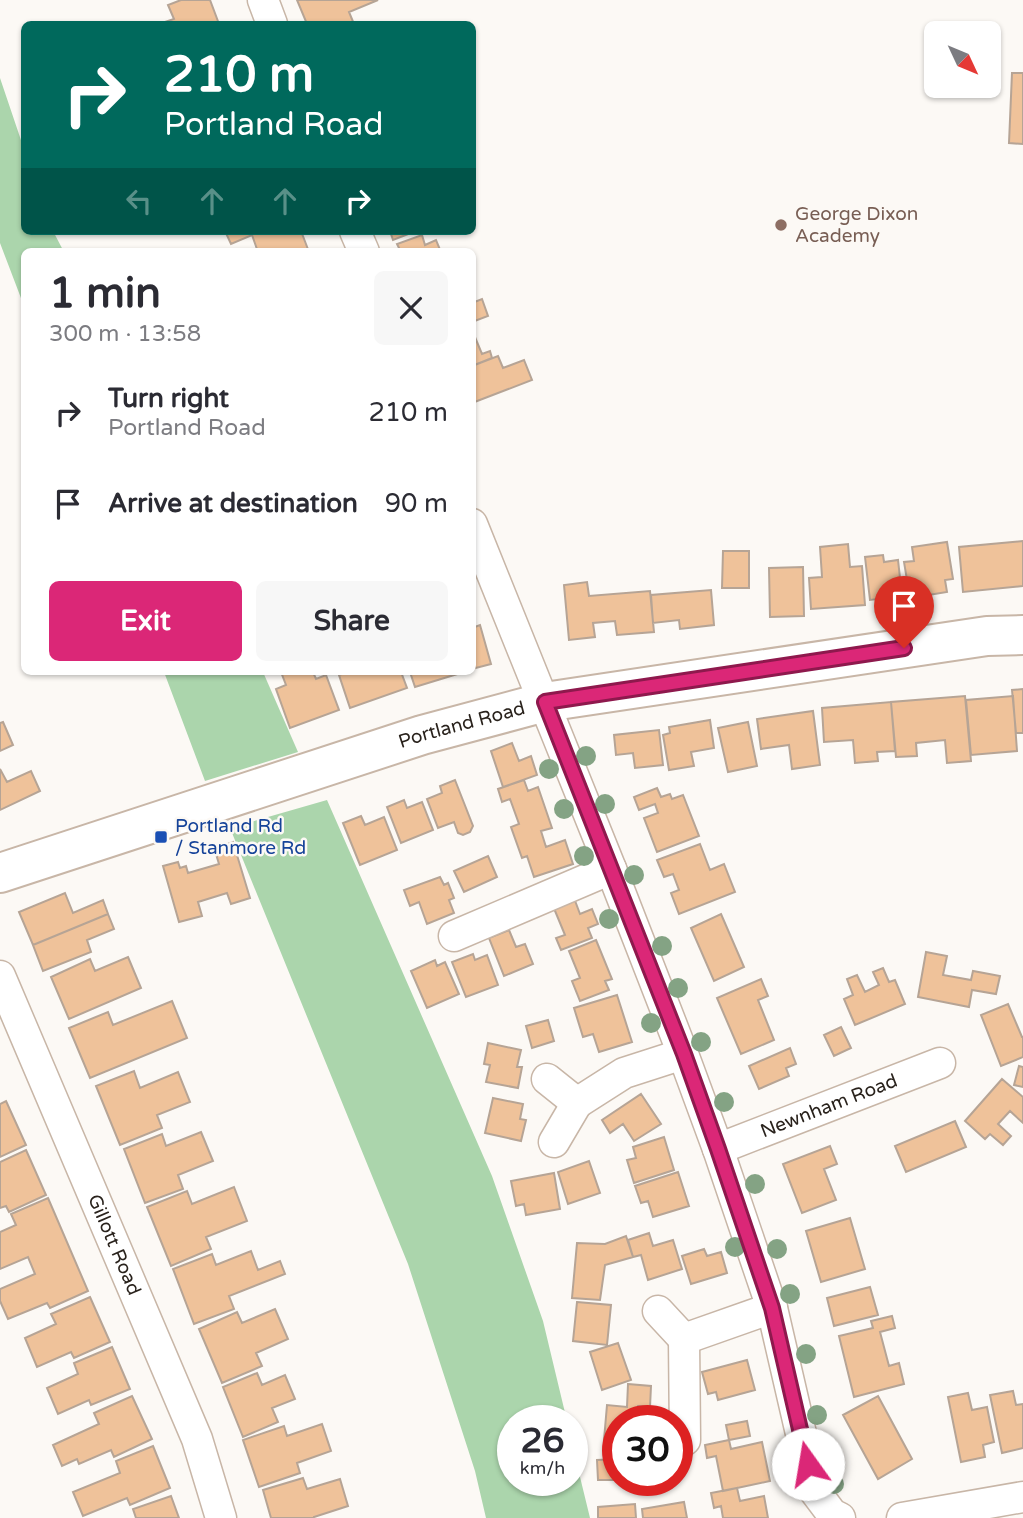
<!DOCTYPE html>
<meta charset="utf-8">
<style>
body{margin:0;font-family:"Varela Round",sans-serif;background:#f7f7f7;color:#2b2b33;height:100vh;display:flex;flex-direction:column;font-size:26px;white-space:nowrap}
*{box-sizing:border-box;margin:0}
p{font-size:23px;color:#7c7c81}
.icon{flex:none;width:38px;height:38px;fill:none;stroke:currentColor;stroke-width:2;stroke-linecap:round;stroke-linejoin:round}
.map{position:relative;flex:1;overflow:hidden}
.sheet{position:absolute;left:21px;top:248px;width:455px;height:427px;display:flex;flex-direction:column;background:#fff;border-radius:10px;box-shadow:0 2px 5px #0004}
.sheet>*{flex:none}
.hud{position:absolute;left:21px;top:21px;width:455px;height:214px;border-radius:10px;box-shadow:0 2px 5px #0004;background:#00695c;color:#fff;overflow:hidden}
.needle{width:46px;rotate:134deg}
.controls{position:absolute;left:924px;top:21px;display:grid;gap:14px}
.controls a{display:grid;place-items:center;width:77px;height:77px;border-radius:10px;background:#fff;box-shadow:0 2px 5px #0004;font-size:35px}
.speed{position:absolute;left:497px;top:1405px;display:flex;gap:14px;font-size:35px;font-weight:700;text-align:center}
.speed>*{display:grid;place-content:center;width:91px;height:91px;border-radius:50%;background:#fff;box-shadow:0 2px 5px #0004;line-height:1}
.speed small{font-size:18px;font-weight:400}
.speed .limit{border:10px solid #d22;background:#fff;color:#111}
.pin{position:absolute;display:grid;place-items:center;width:60px;height:60px;color:#fff;margin:-72px -30px;border-radius:50% 50% 50% 0;rotate:-45deg;box-shadow:0 0 7px #0007}
.pin .icon{rotate:45deg}
.me{position:absolute;width:77px;margin:-38px;rotate:347deg;stroke-linejoin:round;filter:drop-shadow(0 0 5px #0008)}
.turn{display:flex;align-items:center;gap:24px;height:147px;padding:0 28px;font-size:32px}
.turn .icon{width:91px;height:91px;stroke-width:2.5}
.turn b{display:block;font-size:49px;line-height:60px}
.lanes{display:flex;align-items:center;height:66px;padding:0 28px;background:#0003;justify-content:center;gap:35px;direction:ltr}
.lanes .off{opacity:.35}
.round{display:grid;place-items:center;flex:none;width:74px;height:74px;border-radius:10px;background:#f7f7f7}
.headline{display:flex;align-items:center;justify-content:space-between;height:119px;padding:0 28px}
h1{font-size:42px;font-weight:700;line-height:52px}
.cta{display:flex;gap:14px;margin-top:auto;padding:14px 28px}
.cta a{flex:1;height:80px;border-radius:10px;background:#db2777;color:#fff;font-size:28px;font-weight:700;line-height:80px;text-align:center}
.cta a+a{background:#f7f7f7;color:#2b2b33}
ul{padding:0;list-style:none}
li{display:flex;align-items:center;gap:21px;height:91px;padding:0 28px}
li div{flex:1}
li b{display:block;font-size:26px}
li em{font-style:normal}
.map>svg:first-child{display:block}
</style>
<div class="map">
<svg width="1023" height="1518" viewBox="0 0 1023 1518">
<rect width="100%" height="100%" fill="#fcf9f5"/>
<path fill="#abd5ac" d="M0 78 24 149V231H53L64 252H24V306L0 243Z
M164 672H263L298 752 205 781Z
M327 800 492 1176 543 1321 567 1421H513V1480H572V1444L590 1518H486L475 1471 408 1264 230 828Z"/>
<path fill="#efc29a" stroke="#b6a495" stroke-width="2" d="M181 0H210L219 24H159L174 19 168 5Z
M297 0H378L349 12 354 24H307Z
M1012 73H1023V144L1009 143Z
M225 231H301L309 252H258L252 235 231 244Z
M390 231H416L393 240Z
M422 235 425 245 436 240 441 252H401L397 244Z
M482 299 488 316 472 322V303Z
M472 330 482 354 490 351 492 358 472 366Z
M498 356 503 368 524 360 532 380 472 403V366Z
M1023 541V586L963 592 959 547Z
M947 542 953 579 945 580 947 592 910 598 904 562 914 561 912 547Z
M848 544 850 567 862 566 865 605 811 609 809 578 822 577 820 547Z
M723 551H749V588H722Z
M883 555 884 562 898 560 902 596 870 600 865 557Z
M803 567 804 616 770 617 769 568Z
M587 582 589 596 650 591 654 632 617 635 615 621 593 623 595 637 569 640 564 585Z
M711 590 714 625 680 629 679 620 653 623 651 595Z
M480 625 491 664 472 669V628Z
M281 672H313L316 679 326 675 339 710 290 728 276 689 286 685Z
M347 672H401L407 688 350 708 339 675Z
M410 672H464L415 687Z
M1023 689V733H1016L1012 690Z
M965 696 971 761 947 763 945 740 916 743 917 756 896 757 891 702Z
M1013 696 1017 751 971 755 966 700Z
M891 702 895 751 877 752 878 761 855 763 853 740 824 742 822 708Z
M813 711 820 765 792 769 789 745 761 749 757 719Z
M710 720 714 748 691 752 694 766 669 770 663 735 670 733 669 727Z
M3 722 13 745 0 751V723Z
M748 722 757 766 728 772 718 728Z
M659 730 663 765 635 768 633 753 616 755 614 735Z
M512 743 519 761 531 756 537 775 503 787 491 751Z
M0 769 7 782 31 771 40 791 0 810Z
M455 780 473 826 470 832 463 835 458 833 454 822 438 828 427 799 442 793 440 786Z
M524 780 528 791 538 787 552 828 541 831 546 847 565 840 573 864 534 877 527 856 522 858 511 827 519 824 510 799 502 802 498 789Z
M657 788 661 797 670 794 672 799 683 795 699 836 657 852 644 818 658 813 655 804 639 810 634 797Z
M404 800 407 808 422 802 433 830 401 843 387 807Z
M361 816 365 825 384 817 397 850 360 865 343 823Z
M233 842 250 898 231 904 227 893 198 902 202 916 179 922 163 866 178 862 180 868 186 866 188 873 219 864 216 854 221 853 219 847Z
M700 844 710 870 724 864 735 892 679 914 671 893 679 890 673 874 664 877 657 860Z
M488 856 497 877 464 892 454 871Z
M440 877 444 885 448 883 454 898 449 900 454 913 427 924 419 902 410 906 404 890Z
M65 893 73 913 103 900 108 914 33 945 19 912Z
M574 898 580 914 592 909 598 924 588 928 592 938 561 950 556 938 565 935 553 906Z
M108 914 114 929 87 940 91 952 43 971 33 945Z
M721 914 744 967 714 981 691 928Z
M509 930 516 947 525 944 533 964 504 976 489 938Z
M596 940 612 979 605 981 609 990 580 1001 572 981 580 978 569 951Z
M926 952 947 956 943 975 971 980 973 971 1000 976 996 994 972 990 969 1007 918 997Z
M473 954 475 960 487 955 498 985 466 997 452 962Z
M128 957 141 988 69 1019 51 977 90 959 95 971Z
M435 960 437 966 445 962 459 994 427 1008 411 971Z
M883 968 889 982 895 980 905 1004 855 1025 844 999 853 995 847 979 857 975 865 992 879 985 873 972Z
M761 979 768 996 758 1000 774 1040 741 1054 717 998Z
M617 995 632 1042 599 1052 593 1034 583 1037 574 1008Z
M172 1001 187 1038 90 1078 69 1028 108 1012 113 1025Z
M1008 1004 1022 1037H1023V1057L1001 1066 981 1015Z
M548 1020 554 1041 532 1048 526 1026Z
M841 1027 851 1048 834 1056 824 1035Z
M488 1043 521 1050 517 1067H522L518 1088 486 1082 490 1065 484 1064Z
M790 1048 796 1064 786 1068 789 1076 759 1089 749 1066Z
M1019 1066 1023 1067V1087L1014 1085Z
M134 1071 140 1088 178 1072 190 1102 157 1115 162 1128 120 1145 96 1086Z
M1002 1079 1023 1097V1123L1010 1111 998 1124 1011 1136 1003 1145 990 1134 985 1139 965 1121Z
M641 1094 661 1124 634 1141 623 1124 610 1133 602 1120Z
M493 1098 523 1104 520 1119 526 1120 521 1141 485 1133Z
M6 1101 26 1145 0 1157V1104Z
M955 1121 966 1147 906 1172 895 1146Z
M201 1132 213 1161 178 1175 183 1189 145 1203 124 1149 162 1134 166 1146Z
M664 1137 674 1170 634 1183 627 1160 636 1158 633 1147Z
M830 1146 837 1164 824 1169 836 1200 802 1213 783 1164Z
M26 1150 46 1195 9 1212 6 1206 0 1208V1162Z
M589 1161 600 1193 568 1204 558 1172Z
M678 1172 689 1206 653 1217 648 1201 641 1203 635 1186Z
M554 1173 560 1209 526 1215 524 1204 516 1206 511 1181Z
M234 1187 247 1221 206 1237 211 1249 171 1266 147 1207 187 1191 192 1204Z
M48 1198 88 1291 50 1308 47 1303 8 1319 0 1301V1289L35 1274 28 1257 0 1269V1232L16 1225 11 1214Z
M850 1218 865 1269 821 1282 806 1231Z
M649 1233 653 1246 673 1240 682 1269 648 1280 641 1255 633 1257 628 1240Z
M626 1236 633 1257 605 1265 600 1300 572 1298 577 1243 605 1244Z
M704 1249 707 1256 721 1252 727 1273 691 1284 682 1256Z
M251 1251 258 1270 280 1261 285 1274 229 1296 234 1309 194 1324 173 1269 212 1254 216 1265Z
M870 1287 878 1315 834 1326 827 1298Z
M90 1297 110 1342 74 1358 71 1352 37 1367 25 1338 56 1324 51 1314Z
M577 1302 611 1305 607 1345 573 1341Z
M275 1309 288 1339 256 1353 262 1366 222 1383 199 1329 237 1312 242 1323Z
M892 1316 895 1328 880 1332 889 1366 899 1363 904 1384 854 1397 839 1336 873 1328 871 1321Z
M618 1343 631 1380 602 1390 590 1352Z
M112 1347 130 1389 91 1405 89 1400 58 1414 47 1388 78 1374 74 1363Z
M747 1360 755 1390 718 1400 716 1392 708 1394 702 1372Z
M257 1373 262 1385 285 1375 295 1399 272 1408 278 1422 243 1437 223 1387Z
M628 1384 651 1386 650 1407 638 1406 637 1421H618V1441L604 1440 607 1405 627 1407Z
M1013 1391 1016 1405 1023 1404V1448L1002 1453 990 1395Z
M968 1393 972 1410 987 1407 994 1442 983 1445 985 1457 961 1462 948 1397Z
M132 1396 152 1439 114 1457 111 1450 79 1464 77 1459 62 1466 53 1445 99 1424 94 1413Z
M878 1396 912 1459 878 1479 843 1415Z
M747 1421 750 1436 729 1440 726 1425Z
M322 1424 331 1451 297 1463 300 1473 259 1487 243 1440 284 1426 287 1436Z
M729 1440 731 1449 762 1442 770 1481 723 1491 716 1456 707 1458 705 1445Z
M153 1446 170 1488 130 1505 127 1498 83 1516 73 1492 120 1473 116 1461Z
M618 1459V1480H598L597 1460Z
M303 1478 307 1489 340 1479 348 1506 314 1517V1518H271L263 1490Z
M737 1488 740 1501 764 1496 768 1518H723L721 1506 714 1508 711 1493Z
M171 1496 179 1518H136L133 1509Z
M684 1502 687 1518H643L642 1509Z
M635 1504 636 1518H598V1507Z"/>
<g fill="none" stroke-linecap="round" stroke-linejoin="round">
<defs>
<g id="minor">
<path d="M263 0 272 24"/>
<path d="M355 231 364 252"/>
<path d="M472 524 611 869 683 1054 718 1149 772 1308 814 1490 832 1514 840 1518"/>
<path d="M454 936 611 869"/>
<path id="s1" d="M0 976 197 1439 221 1518"/>
<path d="M547 1079 577 1103 624 1073 683 1054"/>
<path d="M554 1142 577 1103"/>
<path id="s2" d="M718 1149 940 1063"/>
<path d="M658 1311 684 1339 772 1308"/>
<path d="M684 1339 685 1440"/>
<path d="M902 1518 1023 1497"/>
</g>
<g id="major">
<path id="s3" d="M0 873 422 735 545 702 987 636 1023 635"/>
</g>
</defs>
<use href="#minor" stroke="#c8b6a7" stroke-width="33"/>
<use href="#major" stroke="#c8b6a7" stroke-width="42"/>
<use href="#minor" stroke="#fff" stroke-width="30"/>
<use href="#major" stroke="#fff" stroke-width="38"/>
</g>
<g fill="#84a384">
<circle cx="586" cy="756" r="10"/>
<circle cx="549" cy="769" r="10"/>
<circle cx="605" cy="804" r="10"/>
<circle cx="564" cy="809" r="10"/>
<circle cx="584" cy="856" r="10"/>
<circle cx="634" cy="875" r="10"/>
<circle cx="609" cy="919" r="10"/>
<circle cx="662" cy="946" r="10"/>
<circle cx="678" cy="988" r="10"/>
<circle cx="651" cy="1023" r="10"/>
<circle cx="701" cy="1042" r="10"/>
<circle cx="724" cy="1102" r="10"/>
<circle cx="755" cy="1184" r="10"/>
<circle cx="735" cy="1247" r="10"/>
<circle cx="777" cy="1249" r="10"/>
<circle cx="790" cy="1294" r="10"/>
<circle cx="806" cy="1354" r="10"/>
<circle cx="817" cy="1415" r="10"/>
<circle cx="834" cy="1484" r="10"/>
</g>
<g fill="none" stroke-linecap="round" stroke-linejoin="round">
<defs>
<path id="route" d="M808 1464 772 1308 718 1149 684 1054 545 702 904 648"/>
</defs>
<use href="#route" stroke="#8e194d" stroke-width="18"/>
<use href="#route" stroke="#db2777" stroke-width="12"/>
</g>
<circle fill="#8d6e63" stroke="#fcf9f5" stroke-width="2.5" cx="781" cy="225" r="7"/>
<rect fill="#1a4fb4" stroke="#fcf9f5" stroke-width="2.5" x="154" y="830" width="14" height="14" rx="3.5"/>
<g text-anchor="middle" dominant-baseline="central" stroke-width="5" stroke-linejoin="round" paint-order="stroke">
<g font-size="19" fill="#785e54" stroke="#fcf9f5" text-anchor="start">
<text x="795" y="214">George Dixon<tspan x="795" dy="22">Academy</tspan></text>
</g>
<g font-size="19" fill="#29221c" stroke="#fcf9f5">
<text stroke="none"><textPath href="#s3" startOffset="485">Portland Road</textPath></text>
<text stroke="none"><textPath href="#s2" startOffset="119">Newnham Road</textPath></text>
<text stroke="none"><textPath href="#s1" startOffset="292">Gillott Road</textPath></text>
</g>
<g font-size="19" fill="#164399" stroke="#fcf9f5" text-anchor="start">
<text x="175" y="826">Portland Rd<tspan x="175" dy="22">/ Stanmore Rd</tspan></text>
</g>
</g>
</svg>
<div class="controls">
<a><svg class="needle" viewBox="-14 -14 28 28"><path d="M0-13l5 13h-10z" fill="#e53935"/><path d="M0 13l5-13h-10z" fill="#7c7c81"/></svg></a>
</div>
<div class="speed"><div>26<small>km/h</small></div><div class="limit">30</div></div>
<div class="pin" style="left:904px;top:648px;background:#d93025"><svg class="icon" aria-label="arrive" viewBox="0 0 24 24"><path d="M6 21V4h12l-3 4 3 4H6"/></svg></div>
<svg class="me" style="left:808px;top:1464px" viewBox="-20 -20 40 40"><circle r="19" fill="#fff"/><path d="M0-13L10 11 0 6-10 11z" fill="#db2777"/></svg>
<div class="hud">
<div class="turn"><svg class="icon" aria-label="right" viewBox="0 0 24 24"><path d="M7 20v-9h11M14 6l5 5-5 5"/></svg><div><b>210 m</b>Portland Road</div></div>
<div class="lanes"><svg class="icon off" aria-label="left" viewBox="0 0 24 24"><path d="M17 20v-9H6M10 6l-5 5 5 5"/></svg><svg class="icon off" aria-label="ahead" viewBox="0 0 24 24"><path d="M12 20V5M6 11l6-6 6 6"/></svg><svg class="icon off" aria-label="ahead" viewBox="0 0 24 24"><path d="M12 20V5M6 11l6-6 6 6"/></svg><svg class="icon" aria-label="right" viewBox="0 0 24 24"><path d="M7 20v-9h11M14 6l5 5-5 5"/></svg></div>
</div>
<section class="sheet">
<div class="headline"><div><h1>1 min</h1><p>300 m · 13:58</p></div><a class="round"><svg class="icon" aria-label="close" viewBox="0 0 24 24"><path d="M6 6l12 12M18 6L6 18"/></svg></a></div>
<ul>
<li><svg class="icon" aria-label="right" viewBox="0 0 24 24"><path d="M7 20v-9h11M14 6l5 5-5 5"/></svg><div><b>Turn right</b><p>Portland Road</p></div><em>210 m</em></li>
<li><svg class="icon" aria-label="arrive" viewBox="0 0 24 24"><path d="M6 21V4h12l-3 4 3 4H6"/></svg><div><b>Arrive at destination</b></div><em>90 m</em></li>
</ul>
<div class="cta"><a>Exit</a><a>Share</a></div>
</section>
</div>
